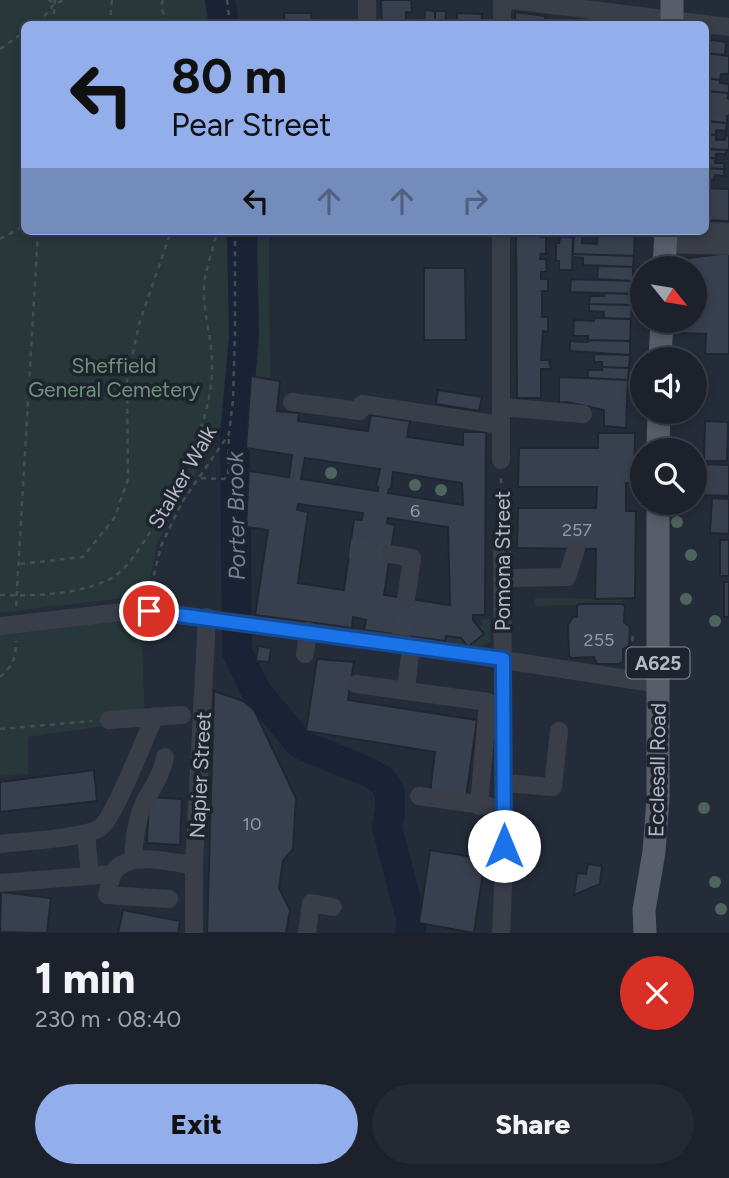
<!DOCTYPE html>
<meta charset="utf-8">
<style>
body{margin:0;font-family:Figtree,sans-serif;background:#252933;color:#f1f3f6;height:100vh;display:flex;flex-direction:column;font-size:26px;white-space:nowrap}
*{box-sizing:border-box;margin:0}
p{font-size:23px;color:#a0a3a9}
.icon{flex:none;width:38px;height:38px;fill:none;stroke:currentColor;stroke-width:2;stroke-linecap:round;stroke-linejoin:round}
.map{position:relative;height:933px;overflow:hidden}
.drawer{display:flex;flex-direction:column;background:#1c212b;flex:1}
.drawer>*{flex:none}
.banner{position:absolute;left:21px;top:21px;width:688px;height:214px;border-radius:10px;box-shadow:0 4px 10px #0003,0 0 0 2px #3a3e47;background:#92afec;color:#111;overflow:hidden}
.needle{width:46px;rotate:120deg}
.tools{position:absolute;left:630px;top:256px;display:grid;gap:14px}
.tools a{display:grid;place-items:center;width:77px;height:77px;border-radius:50%;background:#1c212b;box-shadow:0 4px 10px #0003,0 0 0 2px #3a3e47;font-size:35px}
.pin{position:absolute;display:grid;place-items:center;width:60px;height:60px;color:#fff;margin:-30px;border:4px solid #fff;border-radius:50%;box-shadow:0 2px 7px #0007}
.me{position:absolute;width:77px;margin:-38px;rotate:0deg;stroke-linejoin:round;filter:drop-shadow(0 0 5px #0008)}
.turn{display:flex;align-items:center;gap:24px;height:147px;padding:0 35px;font-size:32px}
.turn .icon{width:91px;height:91px;stroke-width:2.5}
.turn b{display:block;font-size:49px;line-height:60px}
.lanes{display:flex;align-items:center;height:66px;padding:0 35px;background:#0003;justify-content:center;gap:35px;direction:ltr}
.lanes .off{opacity:.35}
.round{display:grid;place-items:center;flex:none;width:74px;height:74px;border-radius:37px;background:#252933}
.head{display:flex;align-items:center;justify-content:space-between;height:119px;padding:0 35px}
h1{font-size:42px;font-weight:800;line-height:52px}
.primary-button{display:flex;gap:14px;margin-top:auto;padding:14px 35px}
.primary-button a{flex:1;height:80px;border-radius:42px;background:#92afec;color:#111;font-size:28px;font-weight:800;line-height:80px;text-align:center}
.primary-button a+a{background:#252933;color:#f1f3f6}
.map>svg:first-child{display:block}
</style>
<div class="map">
<svg width="729" height="933" viewBox="0 0 729 933">
<rect width="100%" height="100%" fill="#252c39"/>
<path fill="#27373a" d="M0 0H216L220 24H24V231H230L229 393 220 430 157 543 147 595 0 613Z
M251 231H269L270 379 251 376Z
M535 598 622 599V604L535 606Z
M141 614 145 720 28 737V774L0 776V633Z
M483 619H490V642C476 652 460 646 444 644L446 636 461 638 468 647 484 634 479 628 483 625 481 622Z"/>
<g fill="none" stroke-linecap="round" stroke-linejoin="round">
<path stroke="#1a2335" stroke-width="30" d="M220 0 224 24
M242 231 244 337 235 436 237 652 256 691 300 744 368 772 383 781 390 792V811L387 827 409 911 412 924 410 933"/>
</g>
<path fill="#38404f" stroke="#202630" stroke-width="2" fill-rule="evenodd" d="M381 0H411L412 13 406 12V24H382Z
M425 10 435 11V24H424Z
M435 11H446L445 24H435Z
M515 12 545 16 546 24H515Z
M284 13H311L312 24H285Z
M457 13 482 14 481 24H457Z
M705 39 726 42 725 55 705 53Z
M705 53 729 56V74H721L720 80 705 78Z
M705 78 720 80V83L729 84V93L705 91Z
M705 91 729 93 727 100 717 104 705 103Z
M705 109H717L716 114 727 115V123L705 121Z
M705 121 727 123 726 131 716 130V135L705 134Z
M705 134 716 135V140H725L726 135 729 136V150L705 149Z
M705 149 726 150V154H716V158H705Z
M705 158H716L715 163H724V169L705 168Z
M705 168 724 169V176L715 175 714 180 705 179Z
M705 188 729 189V221L705 220Z
M516 231H540V237H546V254H541L540 259H546L547 272H541V279H548V291H542V317H548V332L543 331 541 360H549L551 369H541V398H517Z
M574 231H583L582 243 597 244 598 231H635L634 256 573 254Z
M560 237H573L572 270H559V261H556V243H559Z
M729 253V354H705L706 334 681 333 682 320H695V268H684V264H688V258Z
M573 254 634 256 633 267 583 265V258L573 257Z
M598 266 633 267V281L597 279Z
M424 268H465L466 340H424Z
M571 279 633 281 632 294 570 292Z
M605 293 632 294V305L589 304 590 296H604Z
M589 304 632 305 631 319 604 318V312L589 311Z
M594 318 631 319 630 341 588 340V336H573L574 320 594 321Z
M588 340 630 341V355L570 351V341L588 342Z
M594 354 630 355 629 368 602 367V362H594Z
M602 367 629 368 628 380 588 378V370H602Z
M251 376 280 381 277 411 299 413 298 421 368 431 371 415 410 421 407 437 463 445V432H486L485 615H473V620L484 634 468 647 461 638 446 636 445 641 364 630 366 620 353 617 352 628 255 615 268 530 246 527 249 471 289 477 292 455 246 448ZM305 458 380 469 376 486 378 487V491L301 479ZM393 472 462 483 463 505 388 493 389 489H391ZM298 504 363 513 362 520 354 519 344 590 298 583 308 512 297 510ZM388 518 448 527 450 605 384 595 395 525 387 523Z
M559 377 628 380 626 428 604 426V410L567 402 559 403Z
M438 390 482 397 479 411 436 404Z
M705 421 728 422 727 461H704Z
M598 433H635L634 483H626V511H636L635 598 595 599 596 549 517 548 518 508H596L597 487H518L519 448H598Z
M703 464 729 465V496L702 495Z
M712 498 729 499V534L710 533Z
M720 540H729V576H720Z
M724 582H729V617H724Z
M579 604H622L625 606 624 622 630 627 629 646 623 649V661L619 664H597L594 657 571 658 569 655 568 625 573 617H577V606Z
M258 646 271 648 269 662 256 661Z
M317 659 354 662 348 700 477 720 466 798 430 793 435 752 306 731Z
M214 691 243 701 254 710 296 798 293 849 283 861 279 888 290 910 286 933H207Z
M94 770 97 801 0 812V782Z
M149 797 182 799 180 845 147 843Z
M430 850 485 859 474 933 419 923Z
M588 864 602 866 600 884 574 895 577 873 586 874Z
M1 892 51 898 47 933 0 932Z
M123 910 180 921 178 933H118Z"/>
<g fill="none" stroke-linecap="round" stroke-linejoin="round">
<path stroke="#3a414e" stroke-width="18" stroke-dasharray="18 9" stroke-linecap="butt" d="M350 548 390 554
M401 635 406 599"/>
<path stroke="#405052" stroke-width="2.5" stroke-dasharray="5 5" stroke-linecap="butt" d="M48 0 55 3
M112 0 110 21 113 24
M163 0 161 6 167 24
M227 0 230 24
M38 24 55 3 66 0
M53 24 55 0
M0 49 24 32
M0 239 24 226
M201 478 224 479 228 476 229 434
M501 478 502 520
M20 564 83 557 115 517 128 479 127 381 139 324 171 231
M0 595C37 596 76 595 110 579 125 571 136 553 145 540 175 494 212 423 212 368 213 341 203 315 204 288 205 269 213 250 217 231
M149 595 161 546 182 502 229 434 233 400 235 333V231
M16 606 38 231
M630 661 633 634
M0 677C13 666 16 658 16 641
M0 729 92 721"/>
<path stroke="#393e49" stroke-width="18" d="M367 0V24
M512 0 729 27
M502 24V0
M717 107H723
M501 231V460
M705 231 729 232
M665 244 729 246
M292 402 360 411 362 404 501 425
M501 407 583 414
M390 554 412 558 406 599
M502 578 567 577 576 549
M149 611 400 644 659 684
M0 626 130 611
M305 654 308 631
M356 684 488 702 479 806
M406 689 411 646
M109 720 182 715
M504 783 553 787 559 731
M419 796 489 806
M86 833 90 876
M0 844C21 841 86 839 101 827 115 816 145 737 155 716
M133 860C134 841 136 820 144 803 153 786 161 777 165 757
M112 874 107 895 169 899
M0 883 112 874C128 849 169 863 194 865
M194 933V865L207 617
M307 933 311 903 333 907
M501 933 504 867 502 535"/>
<path stroke="#575d69" stroke-width="23" d="M672 0V24
M664 268 666 231
M660 359 662 320
M658 450 659 411
M645 933 644 910 654 852 658 799V502"/>
</g>
<g fill="#4d655c">
<circle cx="331" cy="473" r="6"/>
<circle cx="415" cy="485" r="6"/>
<circle cx="441" cy="490" r="6"/>
<circle cx="677" cy="522" r="6"/>
<circle cx="691" cy="555" r="6"/>
<circle cx="686" cy="599" r="6"/>
<circle cx="715" cy="621" r="6"/>
<circle cx="681" cy="669" r="6"/>
<circle cx="704" cy="808" r="6"/>
<circle cx="715" cy="882" r="6"/>
<circle cx="721" cy="909" r="6"/>
</g>
<g fill="none" stroke-linecap="round" stroke-linejoin="round">
<defs>
<path id="route" d="M149 611 503 659 504 846"/>
</defs>
<use href="#route" stroke="#114b97" stroke-width="18"/>
<use href="#route" stroke="#1a73e8" stroke-width="12"/>
</g>
<g text-anchor="middle" dominant-baseline="central" stroke-width="7" stroke-linejoin="round" paint-order="stroke">
<g font-size="18" fill="#9399a6">
<text x="415" y="511">6</text>
<text x="577" y="530">257</text>
<text x="599" y="640">255</text>
<text x="252" y="824">10</text>
</g>
<rect fill="#1e242e" stroke="#878c98" stroke-width="2" x="626.5" y="647.5" width="63" height="31" rx="5"/>
<g font-size="19" font-weight="bold" fill="#b4b9c5">
<text x="658" y="663">A625</text>
</g>
<g font-size="21" fill="#6e9379" stroke="#1e242e">
<text x="114" y="365">Sheffield<tspan x="114" dy="24">General Cemetery</tspan></text>
</g>
<g font-size="21" fill="#b4b9c5" stroke="#1e242e">
<text transform="translate(182 477) rotate(-60)">Stalker Walk</text>
<text transform="translate(502 561) rotate(-90)">Pomona Street</text>
<text transform="translate(657 770) rotate(-89)">Ecclesall Road</text>
<text transform="translate(200 775) rotate(-87)">Napier Street</text>
</g>
<g font-size="23" font-style="italic" fill="#7182a0" stroke="#1e242e">
<text transform="translate(236 516) rotate(-91)">Porter Brook</text>
</g>
</g>
</svg>
<div class="tools">
<a><svg class="needle" viewBox="-14 -14 28 28"><path d="M0-13l5 13h-10z" fill="#e53935"/><path d="M0 13l5-13h-10z" fill="#a0a3a9"/></svg></a>
<a><svg class="icon" aria-label="sound" viewBox="0 0 24 24"><path d="M4 9h4l5-4v14l-5-4H4zM17 9q2 3 0 6"/></svg></a>
<a><svg class="icon" aria-label="search" viewBox="0 0 24 24"><circle cx="10" cy="10" r="6"/><path d="M15 15l6 6"/></svg></a>
</div>
<div class="pin" style="left:149px;top:611px;background:#d93025"><svg class="icon" aria-label="arrive" viewBox="0 0 24 24"><path d="M6 21V4h12l-3 4 3 4H6"/></svg></div>
<svg class="me" style="left:504px;top:846px" viewBox="-20 -20 40 40"><circle r="19" fill="#fff"/><path d="M0-13L10 11 0 6-10 11z" fill="#1a73e8"/></svg>
<div class="banner">
<div class="turn"><svg class="icon" aria-label="left" viewBox="0 0 24 24"><path d="M17 20v-9H6M10 6l-5 5 5 5"/></svg><div><b>80 m</b>Pear Street</div></div>
<div class="lanes"><svg class="icon" aria-label="left" viewBox="0 0 24 24"><path d="M17 20v-9H6M10 6l-5 5 5 5"/></svg><svg class="icon off" aria-label="ahead" viewBox="0 0 24 24"><path d="M12 20V5M6 11l6-6 6 6"/></svg><svg class="icon off" aria-label="ahead" viewBox="0 0 24 24"><path d="M12 20V5M6 11l6-6 6 6"/></svg><svg class="icon off" aria-label="right" viewBox="0 0 24 24"><path d="M7 20v-9h11M14 6l5 5-5 5"/></svg></div>
</div>
</div>
<section class="drawer">
<div class="head"><div><h1>1 min</h1><p>230 m · 08:40</p></div><a class="round" style="background:#d93025;color:#fff"><svg class="icon" aria-label="close" viewBox="0 0 24 24"><path d="M6 6l12 12M18 6L6 18"/></svg></a></div>
<div class="primary-button"><a>Exit</a><a>Share</a></div>
</section>
